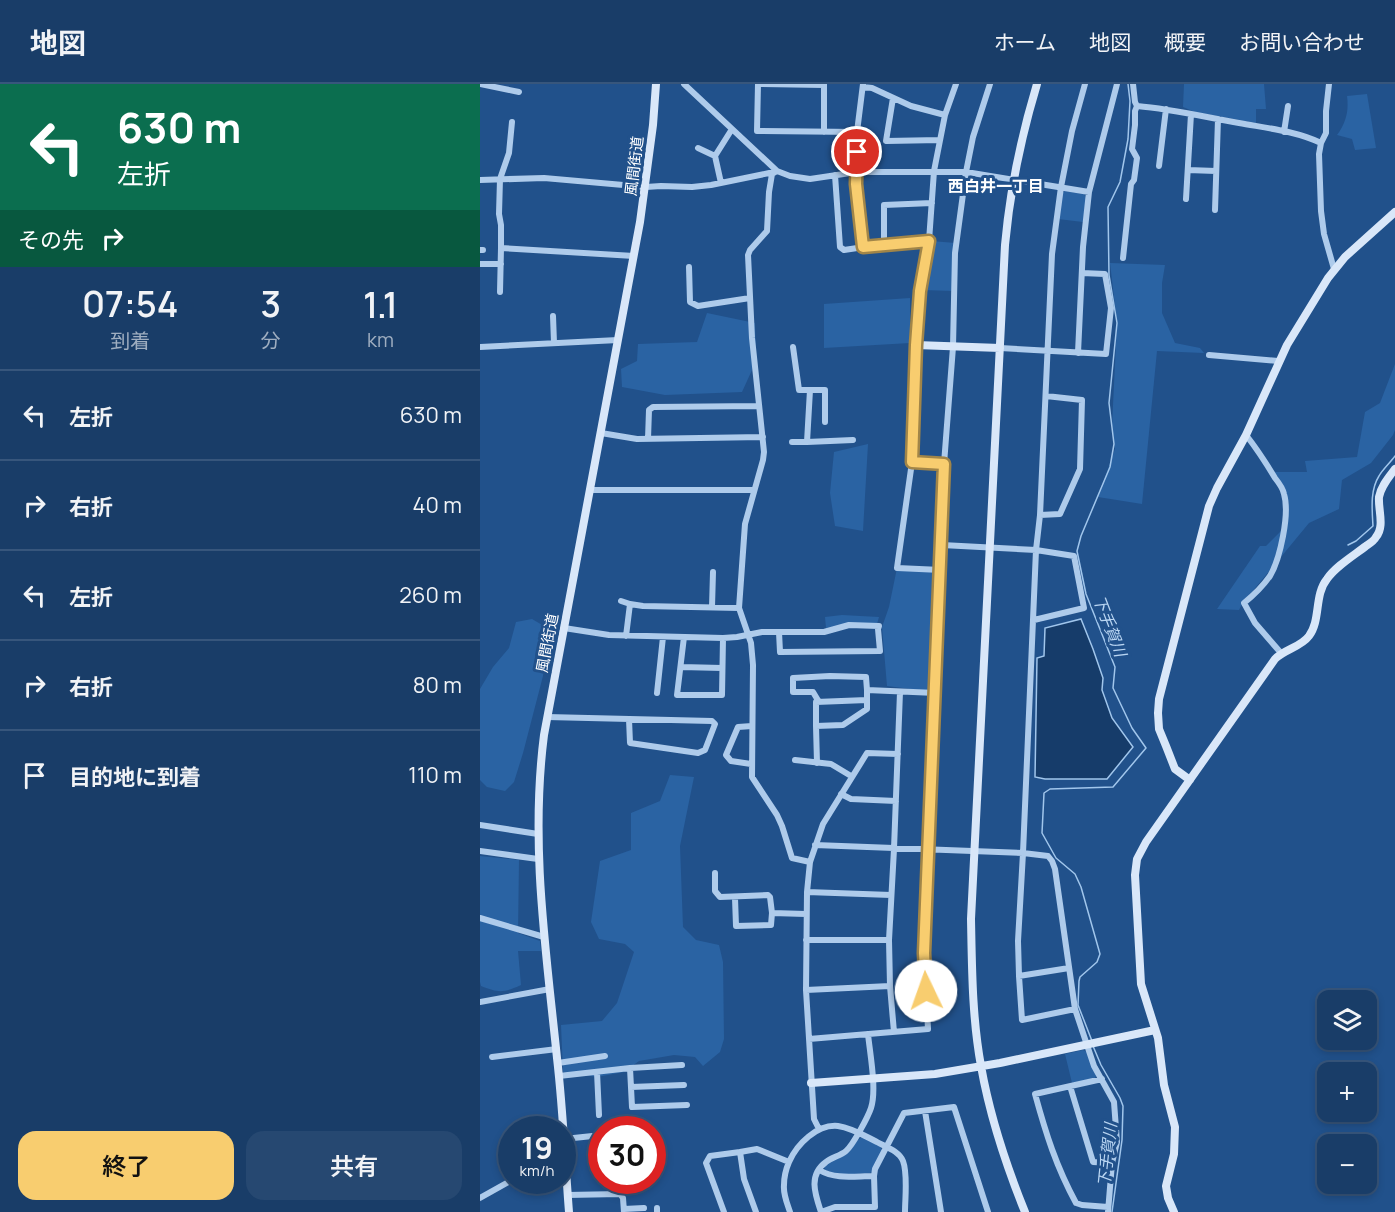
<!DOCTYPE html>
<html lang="ja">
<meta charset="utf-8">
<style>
body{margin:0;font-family:Manrope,"Noto Sans JP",sans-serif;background:#264871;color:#f1f3f6;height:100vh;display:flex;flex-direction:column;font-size:22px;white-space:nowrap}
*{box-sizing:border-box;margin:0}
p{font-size:20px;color:#9faec0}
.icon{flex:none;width:33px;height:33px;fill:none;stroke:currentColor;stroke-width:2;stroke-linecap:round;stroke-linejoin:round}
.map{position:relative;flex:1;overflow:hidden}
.drawer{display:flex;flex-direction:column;background:#193d68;width:480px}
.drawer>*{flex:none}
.banner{background:#0b6e4f;color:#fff;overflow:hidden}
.fabs{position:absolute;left:837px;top:906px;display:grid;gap:12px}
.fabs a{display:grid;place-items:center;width:60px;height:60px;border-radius:12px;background:#193d68;box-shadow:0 3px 9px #0003,0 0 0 2px #37567c;font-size:30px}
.speed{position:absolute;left:18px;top:1032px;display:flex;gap:12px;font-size:30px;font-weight:700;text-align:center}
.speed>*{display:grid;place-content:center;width:78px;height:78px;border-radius:50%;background:#193d68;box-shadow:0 3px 9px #0003,0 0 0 2px #37567c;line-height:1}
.speed small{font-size:15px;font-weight:400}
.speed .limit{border:9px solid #d22;background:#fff;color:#111}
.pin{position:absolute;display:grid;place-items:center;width:51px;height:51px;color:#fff;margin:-26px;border:3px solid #fff;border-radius:50%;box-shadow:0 2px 6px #0007}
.me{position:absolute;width:66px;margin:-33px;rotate:357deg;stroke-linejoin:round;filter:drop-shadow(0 0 4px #0008)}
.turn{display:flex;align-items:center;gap:21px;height:126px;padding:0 18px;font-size:27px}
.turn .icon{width:78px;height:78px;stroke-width:2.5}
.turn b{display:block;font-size:42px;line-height:51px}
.then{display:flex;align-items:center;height:57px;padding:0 18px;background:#0003;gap:12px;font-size:22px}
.eta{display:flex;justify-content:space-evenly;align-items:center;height:102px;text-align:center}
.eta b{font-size:36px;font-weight:600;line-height:42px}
.primary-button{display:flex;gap:12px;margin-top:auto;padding:12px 18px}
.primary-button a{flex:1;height:69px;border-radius:18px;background:#f8cd6f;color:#111;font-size:24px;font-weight:600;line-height:69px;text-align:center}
.primary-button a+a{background:#264871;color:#f1f3f6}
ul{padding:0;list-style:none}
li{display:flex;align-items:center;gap:18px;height:90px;padding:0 18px;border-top:2px solid #37567c}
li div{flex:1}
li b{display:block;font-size:22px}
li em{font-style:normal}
header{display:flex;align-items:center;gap:36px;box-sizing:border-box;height:84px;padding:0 30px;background:#193d68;border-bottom:2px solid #37567c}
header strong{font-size:28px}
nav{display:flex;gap:33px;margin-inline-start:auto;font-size:21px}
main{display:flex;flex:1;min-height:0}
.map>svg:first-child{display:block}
</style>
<header>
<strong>地図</strong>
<nav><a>ホーム</a><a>地図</a><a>概要</a><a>お問い合わせ</a></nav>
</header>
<main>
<section class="drawer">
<div class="banner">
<div class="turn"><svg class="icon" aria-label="left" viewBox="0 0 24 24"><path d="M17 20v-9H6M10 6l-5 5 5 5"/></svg><div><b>630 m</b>左折</div></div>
<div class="then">その先<svg class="icon" aria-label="right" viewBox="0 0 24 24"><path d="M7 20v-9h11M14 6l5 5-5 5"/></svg></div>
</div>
<div class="eta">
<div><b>07:54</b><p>到着</p></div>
<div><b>3</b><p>分</p></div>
<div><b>1.1</b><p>km</p></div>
</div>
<ul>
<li><svg class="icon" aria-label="left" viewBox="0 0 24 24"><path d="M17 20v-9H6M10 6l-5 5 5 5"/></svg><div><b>左折</b></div><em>630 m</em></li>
<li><svg class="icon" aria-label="right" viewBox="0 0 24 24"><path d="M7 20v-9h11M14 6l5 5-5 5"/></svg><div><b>右折</b></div><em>40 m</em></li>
<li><svg class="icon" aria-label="left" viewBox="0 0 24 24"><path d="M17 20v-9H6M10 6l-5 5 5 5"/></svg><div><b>左折</b></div><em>260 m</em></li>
<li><svg class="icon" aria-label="right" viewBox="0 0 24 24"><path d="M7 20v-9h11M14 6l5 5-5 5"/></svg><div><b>右折</b></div><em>80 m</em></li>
<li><svg class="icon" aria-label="arrive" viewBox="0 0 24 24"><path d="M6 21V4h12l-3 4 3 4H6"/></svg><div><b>目的地に到着</b></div><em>110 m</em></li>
</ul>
<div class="primary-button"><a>終了</a><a>共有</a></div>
</section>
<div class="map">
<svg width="915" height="1128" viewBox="0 0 915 1128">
<rect width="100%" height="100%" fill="#21518b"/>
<path fill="#2a63a3" d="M704 0H784L786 25H776V39L715 28 703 23Z
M887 10 896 64 875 66 872 55 857 51C866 39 869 27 867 12Z
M585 107 604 110 606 114 603 138 578 135 582 109Z
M451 157 476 159 474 207 443 206Z
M630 179 685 181 682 199V229L695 259 720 264 724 269 677 267 662 420 618 413 635 365 632 342 637 239Z
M430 214V259L344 264V220Z
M227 229 275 239 276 270 272 286 262 308 185 311 142 303 141 285 157 277 158 260 217 258Z
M915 280V346L913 351 891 379 862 396 859 425 829 439 762 520 759 526 737 525 780 462H786L802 446 809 419 803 401 794 388H827L825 377 877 373 885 328 900 319Z
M388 360 383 447 355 442 350 409 354 368Z
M417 484 458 489 455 608 407 602 402 543 409 523Z
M362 531 399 533 397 540 346 544 345 533Z
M52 535 69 545 63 592 43 669 34 698 25 707 7 703 0 696V605L13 583 29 564 36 538Z
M190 691 214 693 200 762 203 843 216 856 239 861 243 878 244 955 240 968 223 982 215 973 194 971 159 977 144 988 117 993 83 988 81 941 122 937 137 919 154 868 145 860 119 855 111 838 120 777 151 766V729L180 717Z
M0 772 39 776 38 849 60 857 61 867H38L41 901C23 909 19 909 1 902L0 898Z
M603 966 607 968 617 990 615 994 592 999 585 970Z
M382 1053 400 1062 402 1066 393 1087 390 1089 358 1091 345 1086 344 1081Z"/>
<path fill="#163c6a" stroke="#a1c6ec" stroke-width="1.5" d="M601 535 613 565 623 594 622 606 632 634 653 663 627 695H565L555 693 557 574 564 572 565 544Z"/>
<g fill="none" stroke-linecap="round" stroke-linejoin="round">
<path stroke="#a1c6ec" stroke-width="1.5" d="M868 461 876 457 893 442C892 425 890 406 899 392 903 385 910 379 915 372
M612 957 598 921 599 897 600 893 617 878 620 870 601 803 595 790 576 774 562 749 564 709 570 705 633 703 666 664 652 644 633 604 635 583 606 510 597 467 601 452 630 383 634 360 629 319 637 239 629 191 628 123 640 98 648 55 650 17 648 0
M613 962 621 981 640 1014 643 1022 642 1056 632 1128"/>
<path stroke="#aecbeb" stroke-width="6" d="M0 0 39 8
M204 0 297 87 310 92 330 95 377 88H486L609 108
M849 0 846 27V49L841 59 839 70 841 127 844 150 854 185
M344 1 278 0 277 47 377 48
M383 3 392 4 431 22 465 31
M413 14 406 57 460 56
M657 22C692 25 725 33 759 39 786 44 816 47 841 59
M32 38 29 69 20 95 19 130 21 141V164L154 172
M344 48V0
M804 48 808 22
M218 64 235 72 241 99
M235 72 252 45
M679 82 686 25
M708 86 736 87
M297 87 292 90 289 108 287 147 270 166 268 171 272 254 284 368 283 376 265 440 259 524 271 559 273 581 272 693 297 731 302 742 312 774 330 778
M355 91 360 163 364 166 404 160 449 157
M0 96 64 94 166 103 181 102 212 103 231 101 294 88
M706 115 711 30
M735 126 738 35
M404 160V121L452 119
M383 163 376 100 377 48 383 0
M0 166H3
M643 174 651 100 654 96 657 74 652 65 655 41V27L657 22 655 18 653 0
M0 180H21
M209 183 210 218 218 222 270 214
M20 208 21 164
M73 232 74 259
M0 263 138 256
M313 263 319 306H345V338
M520 264 626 270 631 224 625 190 602 189
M598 269 603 163 609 108 637 0
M729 271 798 277
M330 306 327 358 373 356
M121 349 157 355 283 353
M766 351C777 365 786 379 795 394 799 399 803 404 804 410 810 430 800 475 790 492 783 502 774 511 764 519L775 539 801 569
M168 355 169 326 173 323 279 322
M312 358H327
M432 378 464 380
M110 406H274
M560 431 580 430 600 385 602 316 566 312
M462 461 556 466 594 472 604 524 554 536
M461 486 417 484 432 378 436 261 440 207 449 157 454 87 465 31 476 0
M141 517 150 520 163 522 259 524
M232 523 233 488
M84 544 129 551 243 554 257 553 282 548H344L369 541 399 542 398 545 400 567 300 568 299 548
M146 552 150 520
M204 553 197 611H242L243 554
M201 583 242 584
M387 606V625L363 641 336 642V618L387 616
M177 609 183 553
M339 618 333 608H313V594L350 592 386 593 387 606 456 609
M67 633 232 637 235 640 225 666 218 669 150 659 149 635
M336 642 337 679
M315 676 351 680 371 692
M271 680 251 677 246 671 258 643 272 642
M361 710 371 715 416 717
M0 741 58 750
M335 761 543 769 568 772 572 777 575 785 595 925 614 982 634 1018 637 1058 632 1079 628 1128
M0 767 58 775
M235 789V807L240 813 288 811 290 813 292 829 326 830
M327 808 411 811
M255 814 256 842 291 841 292 829
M0 834 64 853
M326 856H409
M539 892 589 884
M326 906 410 902
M0 918 70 905
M595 925 542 936 539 892 538 857 543 769 556 466 560 431 572 170 581 103 592 47 605 0
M414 948 410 902 409 856 414 765 420 608
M329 955 448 945 444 869 464 380 473 263 475 169 486 88 493 53 510 0
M12 973 77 965
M78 979 125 972
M150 984 152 1023 207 1021
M117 988 119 1031
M79 992 150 984 202 981
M622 995 555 1010C566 1050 576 1082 596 1119L602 1121 628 1123
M590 1002 613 1078 632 1079
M151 1003 204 1001
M445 1027 461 1128
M339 1045 334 1035 326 906 327 808 330 778 343 740 387 669 418 670
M84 1055 122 1051
M260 1068 277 1065 309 1078
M339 1086C357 1096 374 1092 394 1092
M87 1111 140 1110 143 1114 144 1128
M0 1114 32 1096
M177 1124V1128
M144 1125 164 1124
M244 1128 226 1079 230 1072 260 1068 264 1095 276 1128
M310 1128C307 1119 303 1110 304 1101 304 1094 306 1085 309 1078 317 1060 337 1040 358 1042 372 1044 385 1052 397 1058 406 1063 419 1067 423 1077 428 1090 425 1114 425 1128
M341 1128 355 1123H395L394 1092 395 1085 424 1029 474 1023 508 1128
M341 1128C335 1110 328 1091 346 1078 352 1073 360 1072 366 1067 373 1061 388 1033 391 1024 397 1006 390 970 388 950"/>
<path stroke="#d9e7f9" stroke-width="8" d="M436 261 520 264
M710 696 695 685 686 662 679 645 678 629 679 615 729 422 737 404 766 351 807 261 848 194 865 173 915 128
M331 999 455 990 520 979 675 946
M89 1128C85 1077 83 1025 77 974 66 866 50 760 64 651L160 138 173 41 176 0
M545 1128C526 1081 510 1033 501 982 492 933 492 884 491 835L525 161C530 106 541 53 557 0
M694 1128 688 1114 686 1102 694 1070 695 1043 684 1001 678 954 661 900 655 791 657 775 666 758 795 575C805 565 821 563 829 552 841 536 834 511 847 495 856 482 873 472 886 462 889 460 894 457 896 453 905 442 898 426 899 413 901 402 909 393 915 385"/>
</g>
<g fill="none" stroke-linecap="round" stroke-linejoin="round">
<defs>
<path id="route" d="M377 68 376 100 383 163 449 157 440 207 436 261 432 378 464 380 444 869 446 907"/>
</defs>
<use href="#route" stroke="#a18548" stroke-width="15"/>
<use href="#route" stroke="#f8cd6f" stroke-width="10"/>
</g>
<g text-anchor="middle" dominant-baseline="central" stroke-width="6" stroke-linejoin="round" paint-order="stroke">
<g font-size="15" fill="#fff" stroke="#21518b">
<text transform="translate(154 82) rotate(-83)">風間街道</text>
<text transform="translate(67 559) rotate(-79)">風間街道</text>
</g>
<g font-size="16" font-weight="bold" fill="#fff" stroke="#21518b">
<text x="516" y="102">西白井一丁目</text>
</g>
<g font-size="16" font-style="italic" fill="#b9d5f2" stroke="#21518b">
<text transform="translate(630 542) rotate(69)">下手賀川</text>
<text transform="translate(627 1071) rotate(-84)">下手賀川</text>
</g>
</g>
</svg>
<div class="fabs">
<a><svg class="icon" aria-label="layers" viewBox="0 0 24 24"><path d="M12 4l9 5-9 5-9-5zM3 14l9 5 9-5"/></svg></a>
<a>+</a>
<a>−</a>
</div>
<div class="speed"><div>19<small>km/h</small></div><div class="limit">30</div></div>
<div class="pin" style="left:377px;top:68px;background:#d93025"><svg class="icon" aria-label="arrive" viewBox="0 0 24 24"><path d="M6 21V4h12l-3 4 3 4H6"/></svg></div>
<svg class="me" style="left:446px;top:907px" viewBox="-20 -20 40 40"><circle r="19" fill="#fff"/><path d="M0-13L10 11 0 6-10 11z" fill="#f8cd6f"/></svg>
</div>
</main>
